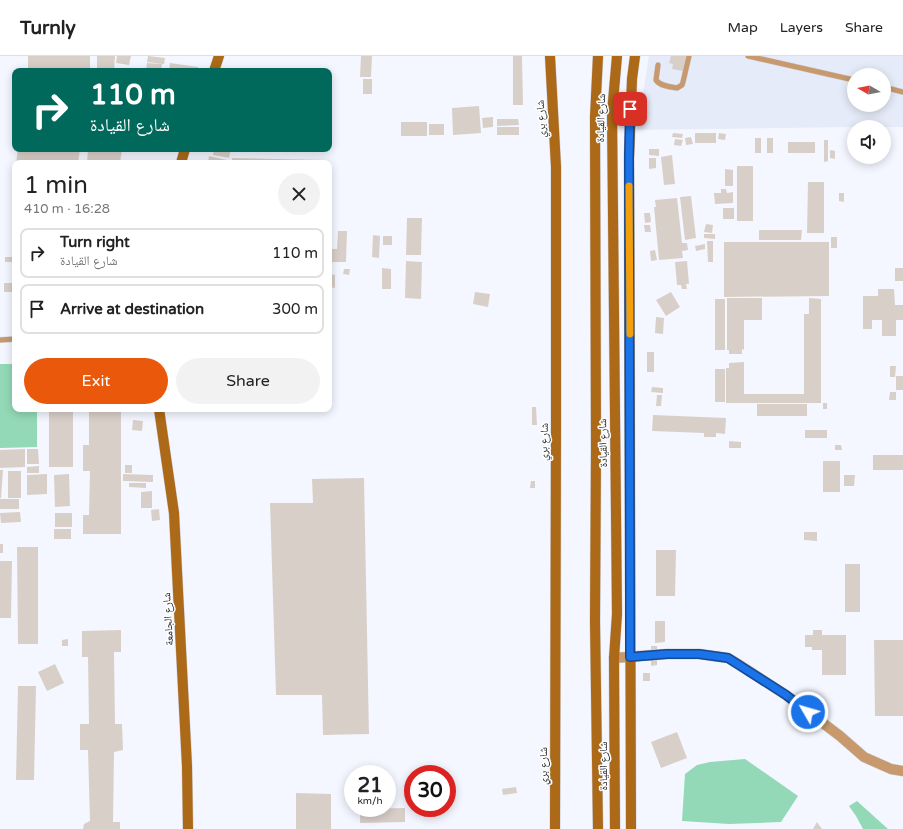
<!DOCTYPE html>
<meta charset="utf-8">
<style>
body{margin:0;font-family:"Varela Round","Noto Naskh Arabic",sans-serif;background:#f2f2f2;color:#222;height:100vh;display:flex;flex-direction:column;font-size:15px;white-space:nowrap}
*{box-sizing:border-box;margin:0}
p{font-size:13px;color:#767676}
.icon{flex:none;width:22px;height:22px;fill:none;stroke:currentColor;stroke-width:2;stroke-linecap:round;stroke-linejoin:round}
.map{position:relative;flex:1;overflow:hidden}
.drawer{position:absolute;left:12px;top:104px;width:320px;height:252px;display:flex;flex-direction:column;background:#fff;border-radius:8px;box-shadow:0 2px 10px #0003}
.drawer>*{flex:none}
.guide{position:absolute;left:12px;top:12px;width:320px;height:84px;border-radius:8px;box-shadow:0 2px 10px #0003;background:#00695c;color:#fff;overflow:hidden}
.needle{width:26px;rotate:279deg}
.tools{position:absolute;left:847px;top:12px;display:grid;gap:8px}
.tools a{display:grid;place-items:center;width:44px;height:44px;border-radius:50%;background:#fff;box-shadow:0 2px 10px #0003;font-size:20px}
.speed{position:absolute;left:344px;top:709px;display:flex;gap:8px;font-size:20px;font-weight:700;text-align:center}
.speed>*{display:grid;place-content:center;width:52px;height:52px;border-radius:50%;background:#fff;box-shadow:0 2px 10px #0003;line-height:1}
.speed small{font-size:10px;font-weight:400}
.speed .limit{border:6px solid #d22;background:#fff;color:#111}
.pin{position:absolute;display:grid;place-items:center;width:34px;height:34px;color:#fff;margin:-17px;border-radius:8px;box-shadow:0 2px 6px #0006}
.me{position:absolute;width:44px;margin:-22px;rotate:308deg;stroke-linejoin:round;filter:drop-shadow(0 0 3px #0008)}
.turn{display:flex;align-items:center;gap:14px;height:84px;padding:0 12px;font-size:18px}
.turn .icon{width:52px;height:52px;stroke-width:2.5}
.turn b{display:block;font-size:28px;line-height:34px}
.round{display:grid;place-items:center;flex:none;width:42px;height:42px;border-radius:21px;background:#f2f2f2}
.head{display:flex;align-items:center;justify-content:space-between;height:68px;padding:0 12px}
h1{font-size:24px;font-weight:600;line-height:30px}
.action{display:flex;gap:8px;margin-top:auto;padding:8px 12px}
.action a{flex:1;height:46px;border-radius:24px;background:#ea580c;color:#fff;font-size:16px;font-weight:600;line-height:46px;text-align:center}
.action a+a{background:#f2f2f2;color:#222}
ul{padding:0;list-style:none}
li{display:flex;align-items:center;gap:12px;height:50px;margin:0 8px 6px;padding:0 4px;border:2px solid #e0e0e0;border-radius:8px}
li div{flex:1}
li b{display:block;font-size:15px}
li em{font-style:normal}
header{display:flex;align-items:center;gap:24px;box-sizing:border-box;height:56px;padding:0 20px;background:#fff;border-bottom:1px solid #e0e0e0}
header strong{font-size:19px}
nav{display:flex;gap:22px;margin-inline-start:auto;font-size:14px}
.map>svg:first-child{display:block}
</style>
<header>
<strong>Turnly</strong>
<nav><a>Map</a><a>Layers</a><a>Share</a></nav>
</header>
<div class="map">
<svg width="903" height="773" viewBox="0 0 903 773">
<rect width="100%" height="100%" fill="#f4f7ff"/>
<path fill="#e5ebf8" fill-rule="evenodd" d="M649 0H903V71H854L637 74ZM854 19H884V49H854Z"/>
<path fill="#93d9b7" d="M0 308H15V353H37V391L0 392Z
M745 703 798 740 781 766 729 768 682 765 685 718 697 709 710 706Z
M857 745 888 773H863L856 760 849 750Z"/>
<path fill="#d9cfc9" d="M28 0H90V15H28Z
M97 0H115L114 15 97 14Z
M117 0H131L129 9 116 7Z
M148 0 165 2 164 8 147 6Z
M361 0H372L371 21H360Z
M513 0H522L523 49H513Z
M671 0H686L683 15 672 13 673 8 669 7Z
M147 7 162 8 161 15 146 14Z
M170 7 198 11V15H169Z
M363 23H372V38H363Z
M479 50 481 77 453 79 452 52Z
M493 61V71L483 72 482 62Z
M497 63H518L519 69 497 70Z
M401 66H427V80H401Z
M429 68H444V79H429Z
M497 71H519V79H497Z
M673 77 683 78 682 82 672 81Z
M695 77H716V87H695Z
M719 77 726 78 725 84 718 83Z
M691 81 693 88 686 89 685 82Z
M755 82H761V97H755Z
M767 82H773V97H767Z
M675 83 683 84 681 90 674 89Z
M824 84H828V105L824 106Z
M788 86H815V97H788Z
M18 93H80L78 107H16Z
M88 93H122L120 107H87Z
M214 93H231L229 102 213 99Z
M649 93H659V100L649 99Z
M830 94 835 95V103L830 102Z
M672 99 675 128 664 129 661 101Z
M209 100 227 104 226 107H208Z
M232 102 322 104V107H232Z
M649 102H656V112L649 113Z
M737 110H753V165H737Z
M725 113 733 114V130H725Z
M808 126H824V177H807Z
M14 128H15V148H12Z
M721 133H726L727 137 733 136V147L715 148 714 137H721Z
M839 137H844V146L839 145Z
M691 140 696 182 685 184 680 141Z
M677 142 682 187H687L688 194 682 195 683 202 659 204 654 151H656L655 144Z
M723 152H734V163H723Z
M644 157H650L651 166 645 167Z
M407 162H422L421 199H406Z
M706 168 713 169 712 177 704 176Z
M644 169H650L651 176H645Z
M759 174H802L801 184H759Z
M338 175H347L346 206H329V193H337Z
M704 178H715V183L704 182Z
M373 179 380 180 379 202 372 201Z
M383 180H392V189H383Z
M831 181H837V192H831Z
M707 185H713V206H708Z
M724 186H829V240L724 241Z
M705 188V193L696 195 695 190Z
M655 194 657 204 651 205 650 195Z
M5 201H15V210L12 209V206H5Z
M406 205 422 206 421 243 405 242Z
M687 205 689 228H686L687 233H682L681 229H677L675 206Z
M382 212 391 213V233H382Z
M895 212H903V225H895Z
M344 213H350L349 219 343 218Z
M329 218 335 219V232L329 231Z
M4 227H15V236H4Z
M878 233H894L895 249H903V264H896V280H882V264H872V273H863V240H878Z
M475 236 490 238 488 251 473 248Z
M671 236 680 251 666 260 656 244Z
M727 242H762V264H744V294L742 293V298H729V294H727Z
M809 242 821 243V347H726V312H729V307L744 306V338H804V258H809Z
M715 243H725V294H715Z
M656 261 664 262 663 278 655 277Z
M647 296H654V316H647Z
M890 310H896L895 321H890Z
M715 313H725V346H715Z
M896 320H903V334H896Z
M652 331 663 332V337L651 336Z
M890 336H896V344H889Z
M657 339H662L661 350H656Z
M823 347H827V353H823Z
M757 348H807V360H757Z
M532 351H536L537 369H532Z
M49 353H73V411H49Z
M89 353H121V478H83V459H89L90 415H83V389H89Z
M653 359 726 362 725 378 716 377V381H704V377L652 375Z
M133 364 143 365 142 375 132 374Z
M805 374H827V382H805Z
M729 385 741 386V392H729Z
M835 389H841L842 394H835Z
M25 393V411L0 412V394Z
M27 393H38L39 408H27Z
M873 399H903V414H873Z
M823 405H840V436H823Z
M125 409H132V417H125Z
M39 410V417H27V411Z
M0 414H3L1 442H0Z
M8 415H21V442H8Z
M47 418V438L27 439V419Z
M69 418 70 450 55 451 54 419Z
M123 418 153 419V426L123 425Z
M844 419H855L854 430H844Z
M364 422 369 678 323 679 322 639H276L270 447H313L312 423Z
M531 425H535V432H530Z
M129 427H146V432L129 431Z
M152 435V452H141V436Z
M0 443H19V453H0Z
M159 453 160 464 152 465 151 454Z
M20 456 21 466 1 467 0 457Z
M55 457H72V471H55Z
M54 473H71V483H54Z
M804 476H817V485L804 484Z
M0 488H3V497H0Z
M17 491H38V588H18Z
M656 494H676L675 540H656Z
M0 505H12L11 562H0Z
M845 508H860V556H845Z
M655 565H665V586L655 587Z
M121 574V596H114L115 668H122L123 694 114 696 113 766H120V773H83L84 768 90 765 88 694H80V668H89L88 601H82V575Z
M813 574H822V579H846V619H822V594H812V591H805V579H813Z
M68 583V590H62V584Z
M874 584H903V660H875Z
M651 590H657V609L651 610Z
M55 608 64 627 47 635 38 616Z
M643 617H650V625H643Z
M18 630H36L34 724H16Z
M677 676 687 702 661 712 651 686Z
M516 731 517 737 503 739 502 733Z
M296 737 331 738V773H296Z
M405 752V766L360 767V753Z
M414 752H445V755L414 754Z
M817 766 822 773H813Z"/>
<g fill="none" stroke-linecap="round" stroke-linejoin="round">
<defs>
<path id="lane" d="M748 0 854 24
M658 9 656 24C660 30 670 31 677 32L682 29 683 26 689 0
M884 31 903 36
M0 284 15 283"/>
<path id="street" d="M614 602 667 598H699L728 602 738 608 786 639 840 680 864 701 891 713 903 715"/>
<path id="secondary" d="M550 0 556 111V368L555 773
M214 15 219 0
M181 107 185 93
M159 353 174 457 187 710 188 773
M598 773 595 565 596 392 595 61 598 0
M615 773 614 602 617 558 612 57 617 0
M631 773 629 102 632 23 635 0"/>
</defs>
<use href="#lane" stroke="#cfd2d9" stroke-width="6"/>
<use href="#street" stroke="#cfd2d9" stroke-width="11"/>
<use href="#secondary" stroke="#cfd2d9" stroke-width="11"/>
<use href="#lane" stroke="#c7996d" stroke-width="5"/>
<use href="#street" stroke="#c7996d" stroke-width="10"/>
<use href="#secondary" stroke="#ac6918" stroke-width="10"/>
</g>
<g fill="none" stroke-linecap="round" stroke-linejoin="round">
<defs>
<path id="route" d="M630 53 629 102 630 537V601L667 598H699L728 602 786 639 808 656"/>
</defs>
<use href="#route" stroke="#114b97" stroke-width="10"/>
<use href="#route" stroke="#1a73e8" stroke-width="7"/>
<path stroke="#f59e0b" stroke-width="7" d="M629 130 630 278"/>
</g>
<g text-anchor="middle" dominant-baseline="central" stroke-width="3" stroke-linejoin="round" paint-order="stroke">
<g font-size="11" fill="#27282c" stroke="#fff">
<text transform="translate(601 62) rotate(-88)">شارع القيادة</text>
<text transform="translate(541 63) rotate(-93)">شارع بري</text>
<text transform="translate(544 386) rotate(-89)">شارع بري</text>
<text transform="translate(603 387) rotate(-91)">شارع القيادة</text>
<text transform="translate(168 563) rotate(-93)">شارع الجامعة</text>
<text transform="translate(543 710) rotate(-90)">شارع بري</text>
<text transform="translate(603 710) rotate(-90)">شارع القيادة</text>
</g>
</g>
</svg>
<div class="tools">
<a><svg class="needle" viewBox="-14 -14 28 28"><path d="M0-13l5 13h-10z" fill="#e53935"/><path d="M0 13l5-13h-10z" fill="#767676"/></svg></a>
<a><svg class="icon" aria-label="sound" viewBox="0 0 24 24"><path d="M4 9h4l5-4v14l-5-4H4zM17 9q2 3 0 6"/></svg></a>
</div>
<div class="speed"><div>21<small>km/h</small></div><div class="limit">30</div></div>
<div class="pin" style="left:630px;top:53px;background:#d93025"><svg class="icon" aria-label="arrive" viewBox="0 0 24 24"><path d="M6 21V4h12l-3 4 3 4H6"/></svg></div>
<svg class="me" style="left:808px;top:656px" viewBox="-20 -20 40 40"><circle r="17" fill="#1a73e8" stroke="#fff" stroke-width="3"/><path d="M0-11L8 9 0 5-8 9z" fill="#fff"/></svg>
<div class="guide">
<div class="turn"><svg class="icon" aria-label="right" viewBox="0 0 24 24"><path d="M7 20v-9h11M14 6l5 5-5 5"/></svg><div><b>110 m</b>شارع القيادة</div></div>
</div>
<section class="drawer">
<div class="head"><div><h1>1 min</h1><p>410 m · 16:28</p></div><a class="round"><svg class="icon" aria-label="close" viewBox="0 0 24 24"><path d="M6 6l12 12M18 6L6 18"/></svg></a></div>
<ul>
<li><svg class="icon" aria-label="right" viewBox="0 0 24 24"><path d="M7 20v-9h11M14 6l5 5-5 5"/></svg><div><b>Turn right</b><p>شارع القيادة</p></div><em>110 m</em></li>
<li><svg class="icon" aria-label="arrive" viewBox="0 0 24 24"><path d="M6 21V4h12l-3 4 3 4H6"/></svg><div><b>Arrive at destination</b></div><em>300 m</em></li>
</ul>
<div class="action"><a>Exit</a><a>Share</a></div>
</section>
</div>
